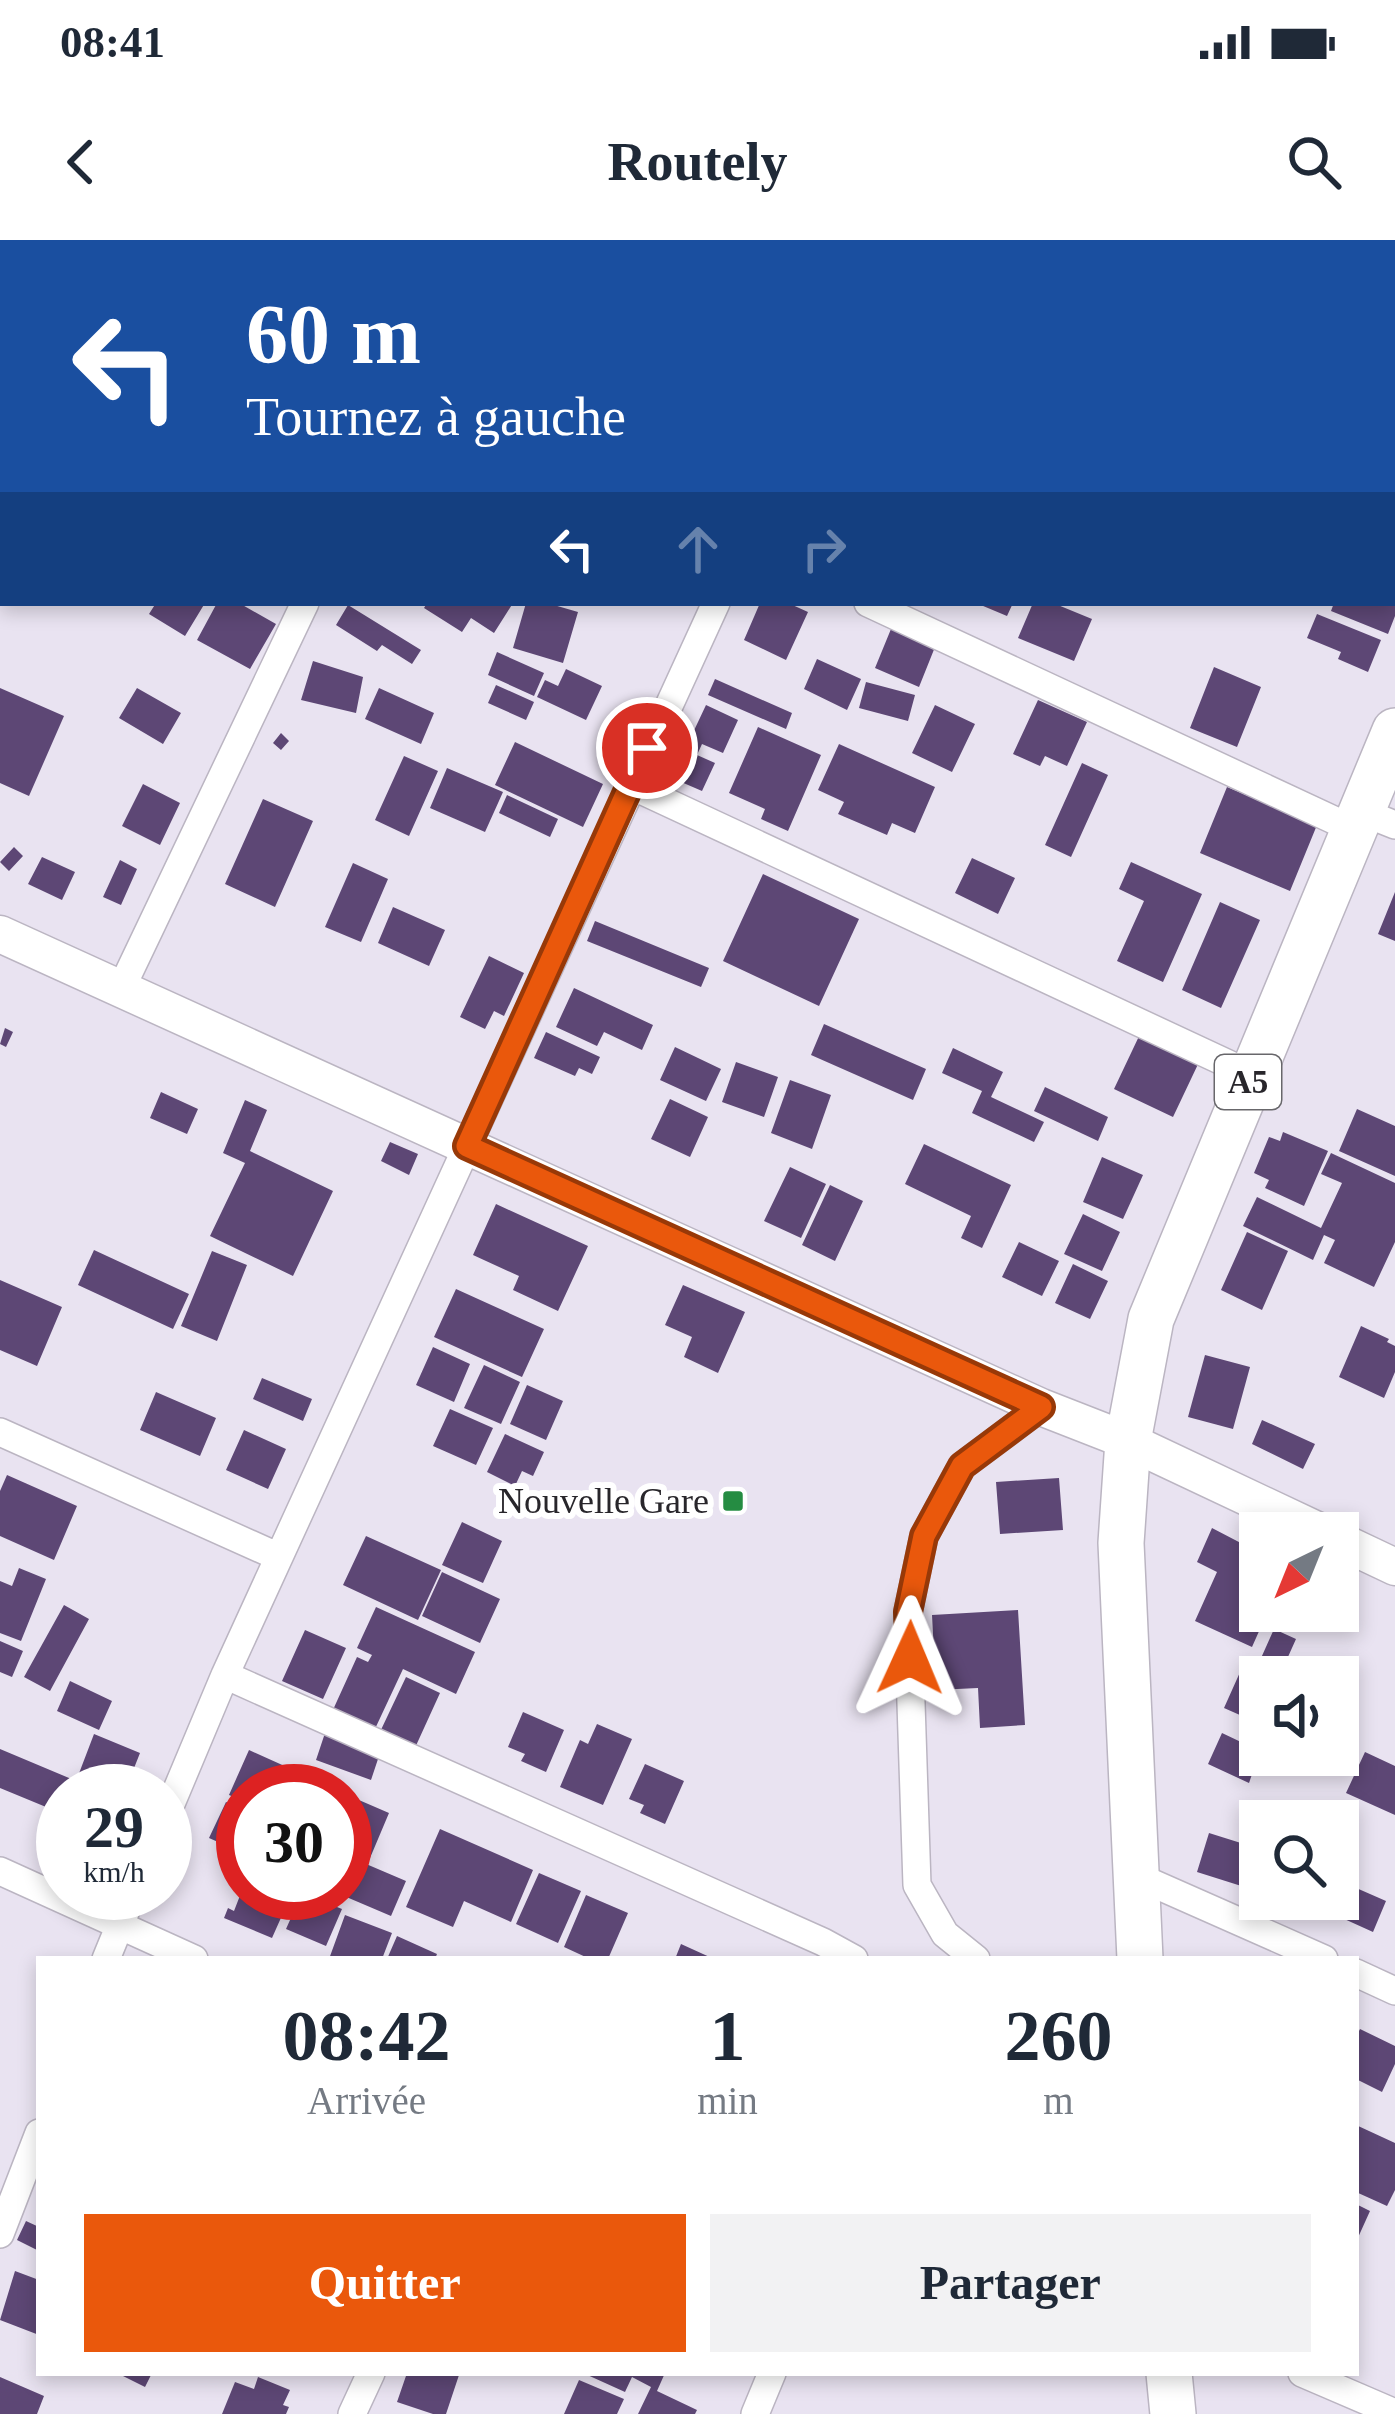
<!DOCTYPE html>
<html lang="fr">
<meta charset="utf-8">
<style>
body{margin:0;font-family:"Times New Roman",serif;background:#f2f2f3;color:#1f2937;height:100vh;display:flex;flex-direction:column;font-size:45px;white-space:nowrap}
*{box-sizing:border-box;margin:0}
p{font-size:39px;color:#747a83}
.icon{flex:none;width:66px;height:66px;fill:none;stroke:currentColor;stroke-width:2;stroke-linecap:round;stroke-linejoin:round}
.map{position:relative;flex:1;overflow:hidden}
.side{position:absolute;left:36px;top:1716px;width:1323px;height:420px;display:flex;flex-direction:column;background:#fff;border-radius:0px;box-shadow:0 6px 18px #0003}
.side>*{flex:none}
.banner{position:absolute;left:0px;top:0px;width:1395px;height:366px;box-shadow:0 6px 18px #0003;background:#1a4fa0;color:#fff;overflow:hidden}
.needle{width:78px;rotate:223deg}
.controls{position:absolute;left:1239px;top:1272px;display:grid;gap:24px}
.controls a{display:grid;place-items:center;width:120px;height:120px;border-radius:0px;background:#fff;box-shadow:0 6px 18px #0003;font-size:60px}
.speed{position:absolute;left:36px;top:1524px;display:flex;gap:24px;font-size:60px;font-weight:700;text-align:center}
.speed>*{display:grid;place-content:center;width:156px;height:156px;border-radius:50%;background:#fff;box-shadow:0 6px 18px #0003;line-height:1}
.speed small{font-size:30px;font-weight:400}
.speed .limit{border:18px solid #d22;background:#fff;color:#111}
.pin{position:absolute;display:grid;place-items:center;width:102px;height:102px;color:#fff;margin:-51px;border:6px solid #fff;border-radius:50%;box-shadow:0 3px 12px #0007}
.me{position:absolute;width:132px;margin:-66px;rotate:1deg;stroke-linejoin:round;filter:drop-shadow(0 0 9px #0008)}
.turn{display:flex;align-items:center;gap:42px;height:252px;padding:0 48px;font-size:54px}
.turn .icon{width:156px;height:156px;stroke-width:2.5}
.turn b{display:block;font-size:84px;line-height:102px}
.lanes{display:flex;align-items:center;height:114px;padding:0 48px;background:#0003;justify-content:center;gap:60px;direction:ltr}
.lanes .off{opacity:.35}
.eta{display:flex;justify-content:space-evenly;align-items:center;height:204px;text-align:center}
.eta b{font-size:72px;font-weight:600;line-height:84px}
.button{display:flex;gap:24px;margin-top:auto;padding:24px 48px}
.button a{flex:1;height:138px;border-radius:0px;background:#ea580c;color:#fff;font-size:48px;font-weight:600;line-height:138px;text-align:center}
.button a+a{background:#f2f2f3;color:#1f2937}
.status{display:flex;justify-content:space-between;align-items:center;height:84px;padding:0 60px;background:#fff;direction:ltr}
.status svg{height:33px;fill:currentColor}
header{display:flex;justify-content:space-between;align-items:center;height:156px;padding:0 48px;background:#fff;font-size:54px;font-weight:600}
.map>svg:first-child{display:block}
</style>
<div class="status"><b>08:41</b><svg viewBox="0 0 49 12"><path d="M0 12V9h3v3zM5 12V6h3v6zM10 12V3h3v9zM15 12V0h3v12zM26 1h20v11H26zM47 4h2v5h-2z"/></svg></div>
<header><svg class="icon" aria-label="back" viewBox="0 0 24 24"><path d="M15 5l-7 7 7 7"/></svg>Routely<svg class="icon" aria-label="search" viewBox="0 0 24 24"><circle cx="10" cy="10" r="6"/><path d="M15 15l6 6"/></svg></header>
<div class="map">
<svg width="1395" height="2174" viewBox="0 0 1395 2174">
<rect width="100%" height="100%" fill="#e9e3f1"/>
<path fill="#5d4775" d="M156 363H205L185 396 149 374Z
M217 363H239L276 384 250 429 197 400Z
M427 363H513L494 393 471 378 462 392 424 368Z
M526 363H547L578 372 563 423 513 408Z
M760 363H788L808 372 786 420 744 400Z
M976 363H1013L1007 376Z
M1033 363H1053L1092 379 1074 421 1018 398Z
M1334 363H1395V376L1388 394 1331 371Z
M348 365 421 410 412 424 382 405 377 411 336 385Z
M1317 374 1381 400 1368 432 1338 419 1341 412 1307 398Z
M891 389 935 407 919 447 875 428Z
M497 412 544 433 534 456 488 435Z
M817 419 861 439 847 470 804 449Z
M313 421 363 437 356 473 301 460Z
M1214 427 1261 447 1237 507 1190 488Z
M566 429 602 446 586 480 537 457 545 440 558 446Z
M715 439 792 473 786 489 708 455Z
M866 442 915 455 908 481 859 468Z
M496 445 534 462 526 480 488 463Z
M0 448 64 476 29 556 0 543Z
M137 448 181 473 163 504 119 478Z
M379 448 434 473 421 504 365 479Z
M1038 460 1087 482 1067 526 1045 516 1040 526 1013 514Z
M706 465 738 480 723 513 702 504 697 515 715 523 702 551 665 535 683 496 690 499Z
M935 465 975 484 952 532 912 513Z
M758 487 821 515 788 591 761 579 765 569 729 553Z
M281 493 289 501 281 510 273 503Z
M515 502 603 544 583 587 495 545Z
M839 504 935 547 915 593 892 583 887 595 838 574 844 562 818 550Z
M404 516 438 531 409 596 375 580Z
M1082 523 1108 535 1071 617 1045 605Z
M447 528 503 552 485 592 430 568Z
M143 544 180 563 160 605 122 586Z
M1227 547 1317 585 1290 651 1200 613Z
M507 555 558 579 550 597 499 573Z
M263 559 313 581 275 667 225 644Z
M14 607 23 616 9 631 0 622Z
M42 617 75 632 62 660 28 644Z
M972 618 1015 638 998 674 955 653Z
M120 620 137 629 121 665 103 657Z
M1131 622 1202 654 1163 742 1117 721 1144 661 1119 649Z
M353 623 388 639 361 702 325 687Z
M763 634 859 679 819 766 723 721Z
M1395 652V701L1378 694Z
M1220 662 1260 680 1221 768 1182 750Z
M393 667 445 690 429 726 378 703Z
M595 681 709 728 701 747 587 701Z
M489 716 524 733 504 776 494 771 485 789 460 777Z
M574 748 653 785 642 810 604 792 597 806 556 787Z
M824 784 926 829 913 860 811 815Z
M5 788 13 792 6 807 0 804Z
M546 792 600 817 592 834 579 828 575 836 534 818Z
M1141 792 1200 820 1173 877 1114 849Z
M675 807 721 829 706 861 660 840Z
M953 808 1003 832 991 857 1044 882 1034 902 972 873 982 851 942 833Z
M736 822 778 837 764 877 722 862Z
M790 840 831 855 812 909 771 893Z
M1045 847 1108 877 1098 901 1034 871Z
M161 852 198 869 187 894 150 878Z
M670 859 708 877 690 917 651 899Z
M245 860 267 870 250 911 333 951 293 1036 210 996 245 923 223 913Z
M1357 869 1395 886V936L1339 911Z
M1283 892 1328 911 1304 966 1265 948 1269 940 1254 933 1269 897 1280 901Z
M390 902 418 914 409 935 381 921Z
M924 904 1011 945 982 1008 961 998 971 976 905 944Z
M1331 913 1395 943V1002L1374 1047 1324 1023 1335 1000 1324 995 1313 1020 1243 986 1257 957 1321 988 1342 943 1321 934Z
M1102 917 1143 935 1123 979 1083 962Z
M790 927 826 944 801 998 764 981Z
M830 945 863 961 835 1021 802 1005Z
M496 964 588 1006 558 1071 513 1050 519 1036 473 1015Z
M1083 974 1120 992 1102 1031 1064 1014Z
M1247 992 1288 1011 1262 1070 1221 1050Z
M1019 1002 1059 1021 1042 1056 1002 1037Z
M94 1010 189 1054 173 1089 78 1045Z
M212 1011 247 1025 217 1101 181 1086Z
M1073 1024 1108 1041 1090 1079 1055 1063Z
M0 1040 62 1067 37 1126 0 1110Z
M683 1045 745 1072 718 1133 684 1117 692 1097 665 1085Z
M456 1049 544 1089 522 1137 434 1097Z
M1361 1086 1389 1099 1387 1102 1395 1106V1132L1384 1158 1339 1137Z
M433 1107 470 1124 454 1162 416 1145Z
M1205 1115 1250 1127 1233 1189 1188 1177Z
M484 1125 520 1142 501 1184 464 1168Z
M262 1138 312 1159 303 1181 253 1159Z
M527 1145 563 1161 546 1200 510 1184Z
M156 1152 216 1178 200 1216 140 1190Z
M450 1169 493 1188 476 1225 433 1206Z
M1262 1180 1315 1204 1303 1229 1252 1204Z
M244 1190 286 1209 268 1249 226 1230Z
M505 1194 544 1212 533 1236 522 1231 515 1246 487 1232Z
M7 1235 77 1266 54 1320 0 1296V1251Z
M1059 1238 1063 1290 1000 1294 996 1242Z
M462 1282 502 1301 483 1343 442 1325Z
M1212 1288 1260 1313V1371H1268L1252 1407 1195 1381 1217 1332 1197 1322Z
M366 1296 441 1330 418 1380 343 1345Z
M19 1328 46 1339 21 1401 0 1393V1341L12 1346Z
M442 1332 500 1359 480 1403 422 1376Z
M64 1365 89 1379 50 1451 24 1437Z
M376 1367 475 1412 456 1454 403 1429 374 1491 332 1472 357 1417 368 1422 372 1415 357 1408Z
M1018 1370 1025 1485 980 1488 978 1448 936 1450 932 1375Z
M1274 1389 1296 1399 1279 1437H1260L1258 1483 1224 1468 1241 1430 1253 1436Z
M305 1390 346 1408 323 1459 282 1441Z
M0 1401 23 1411 12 1437 0 1432Z
M406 1437 440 1453 414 1510 379 1494Z
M70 1441 112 1461 99 1490 57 1471Z
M523 1472 564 1490 546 1532 521 1521 525 1514 508 1507Z
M597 1484 632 1499 603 1565 560 1547 580 1500 588 1504Z
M327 1487 382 1507 371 1540 316 1520Z
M1222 1493 1260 1511 1249 1543 1208 1524Z
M94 1494 140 1513 125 1551 78 1536Z
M0 1509 100 1551H63V1574L0 1548Z
M249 1510 340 1551H243V1561L229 1555Z
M1365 1512 1395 1526V1575L1346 1553Z
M645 1524 684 1541 665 1584 640 1573 644 1565 629 1559Z
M345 1554 389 1573 370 1618 345 1608Z
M226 1562 243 1569V1613L209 1598Z
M1306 1568 1336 1581H1300Z
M440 1589 533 1630 511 1682 464 1661 453 1687 406 1667Z
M1209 1593 1260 1609V1631L1254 1650 1197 1632Z
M345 1615 406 1641 391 1676 337 1653H345Z
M539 1633 581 1651 558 1703 516 1684Z
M1338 1640 1386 1661 1373 1692 1320 1668 1324 1659H1338Z
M241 1653H292L272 1698 224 1678 228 1668 234 1671Z
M302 1653 342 1669 326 1706 286 1689Z
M586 1655 628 1673 608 1719H590L564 1707Z
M345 1675 392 1693 382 1719H329Z
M397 1696 437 1714 435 1719H387Z
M681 1704 714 1719H675Z
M1360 1789 1395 1806V1824L1382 1852 1356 1839V1797Z
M1356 1885 1395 1903V1950L1387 1966 1356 1952Z
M1356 1964 1370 1971 1356 2002Z
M26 1981 39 1987V2011L17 2000Z
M15 2031 39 2040V2095L0 2080Z
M124 2133H152L145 2147 123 2136Z
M407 2133 459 2135 446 2174H433L397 2162Z
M583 2133H665L657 2151 697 2170 695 2174H638L651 2147 632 2137 625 2152Z
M0 2137 44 2156 37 2174H0Z
M258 2137 290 2150 283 2165 289 2167 286 2174H222L235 2142 254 2149Z
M579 2140 624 2159 617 2174H564Z"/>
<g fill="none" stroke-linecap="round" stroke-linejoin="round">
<defs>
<path id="minor" d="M939 0 946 3
M144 3 145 0
M470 3 472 0
M877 3 878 0
M1274 3 1275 0
M1392 208 1395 209
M0 327 3 321
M868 363 1353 589
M630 545 1252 835
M1360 571 1395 585
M121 749 305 363
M0 1192 279 1317
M225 1435 823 1702 854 1719
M165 1578 225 1435 716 363
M0 1631 194 1719
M1134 1635 1324 1719
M106 1719 133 1653
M976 1719 945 1694 917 1645 908 1372 924 1296 962 1226 1041 1167
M1356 1733 1395 1751
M0 1994 39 1893
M1302 2133 1395 2173
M352 2174 371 2133
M755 2174 772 2133"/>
<path id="tertiary" d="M0 694 1041 1167 1128 1201 1323 1293
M1338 1300 1395 1327"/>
<path id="primary" d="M1140 1719 1121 1303 1128 1201 1151 1079 1395 491
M1169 2133 1173 2174"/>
</defs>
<use href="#minor" stroke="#bbb5c2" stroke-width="30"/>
<use href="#tertiary" stroke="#bbb5c2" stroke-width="39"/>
<use href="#primary" stroke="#bbb5c2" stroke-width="48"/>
<use href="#minor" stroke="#fff" stroke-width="27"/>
<use href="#tertiary" stroke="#fff" stroke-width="36"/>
<use href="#primary" stroke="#fff" stroke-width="45"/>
</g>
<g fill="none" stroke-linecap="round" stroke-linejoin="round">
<defs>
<path id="route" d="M647 508 467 906 1041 1167 962 1226 924 1296 908 1372 910 1418"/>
</defs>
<use href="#route" stroke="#983908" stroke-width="30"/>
<use href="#route" stroke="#ea580c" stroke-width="21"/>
</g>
<rect fill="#258c42" stroke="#fff" stroke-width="4.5" x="721" y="1249" width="24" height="24" rx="6"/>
<g text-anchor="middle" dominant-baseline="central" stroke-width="12" stroke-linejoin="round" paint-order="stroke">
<rect fill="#fff" stroke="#68676b" stroke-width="3" x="1215" y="815" width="66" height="54" rx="9"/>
<g font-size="33" font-weight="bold" fill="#28262b">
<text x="1248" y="842">A5</text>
</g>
<g font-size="36" fill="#28262b" stroke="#fff" text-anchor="end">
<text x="709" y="1261">Nouvelle Gare</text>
</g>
</g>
</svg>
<div class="controls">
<a><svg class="needle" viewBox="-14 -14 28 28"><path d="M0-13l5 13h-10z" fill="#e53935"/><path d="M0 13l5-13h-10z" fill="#747a83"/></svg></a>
<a><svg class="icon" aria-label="sound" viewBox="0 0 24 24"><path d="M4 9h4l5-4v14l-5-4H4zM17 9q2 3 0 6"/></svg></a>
<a><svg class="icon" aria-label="search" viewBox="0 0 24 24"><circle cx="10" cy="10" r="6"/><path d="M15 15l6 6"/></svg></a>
</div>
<div class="speed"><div>29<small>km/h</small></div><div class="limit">30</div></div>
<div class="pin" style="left:647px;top:508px;background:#d93025"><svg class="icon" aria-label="arrive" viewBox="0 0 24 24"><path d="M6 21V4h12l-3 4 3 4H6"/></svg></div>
<svg class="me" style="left:910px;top:1418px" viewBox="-20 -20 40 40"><path d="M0-17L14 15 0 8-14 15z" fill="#ea580c" stroke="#fff" stroke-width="4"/></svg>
<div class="banner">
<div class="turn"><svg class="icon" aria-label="left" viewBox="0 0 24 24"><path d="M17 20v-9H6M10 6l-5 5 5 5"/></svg><div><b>60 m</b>Tournez à gauche</div></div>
<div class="lanes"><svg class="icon" aria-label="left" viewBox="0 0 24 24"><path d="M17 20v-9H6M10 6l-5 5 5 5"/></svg><svg class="icon off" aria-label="ahead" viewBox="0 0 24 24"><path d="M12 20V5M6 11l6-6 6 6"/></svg><svg class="icon off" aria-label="right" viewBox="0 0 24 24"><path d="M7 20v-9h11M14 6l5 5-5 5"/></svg></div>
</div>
<section class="side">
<div class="eta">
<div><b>08:42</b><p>Arrivée</p></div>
<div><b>1</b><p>min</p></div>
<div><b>260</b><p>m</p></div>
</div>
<div class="button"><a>Quitter</a><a>Partager</a></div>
</section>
</div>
